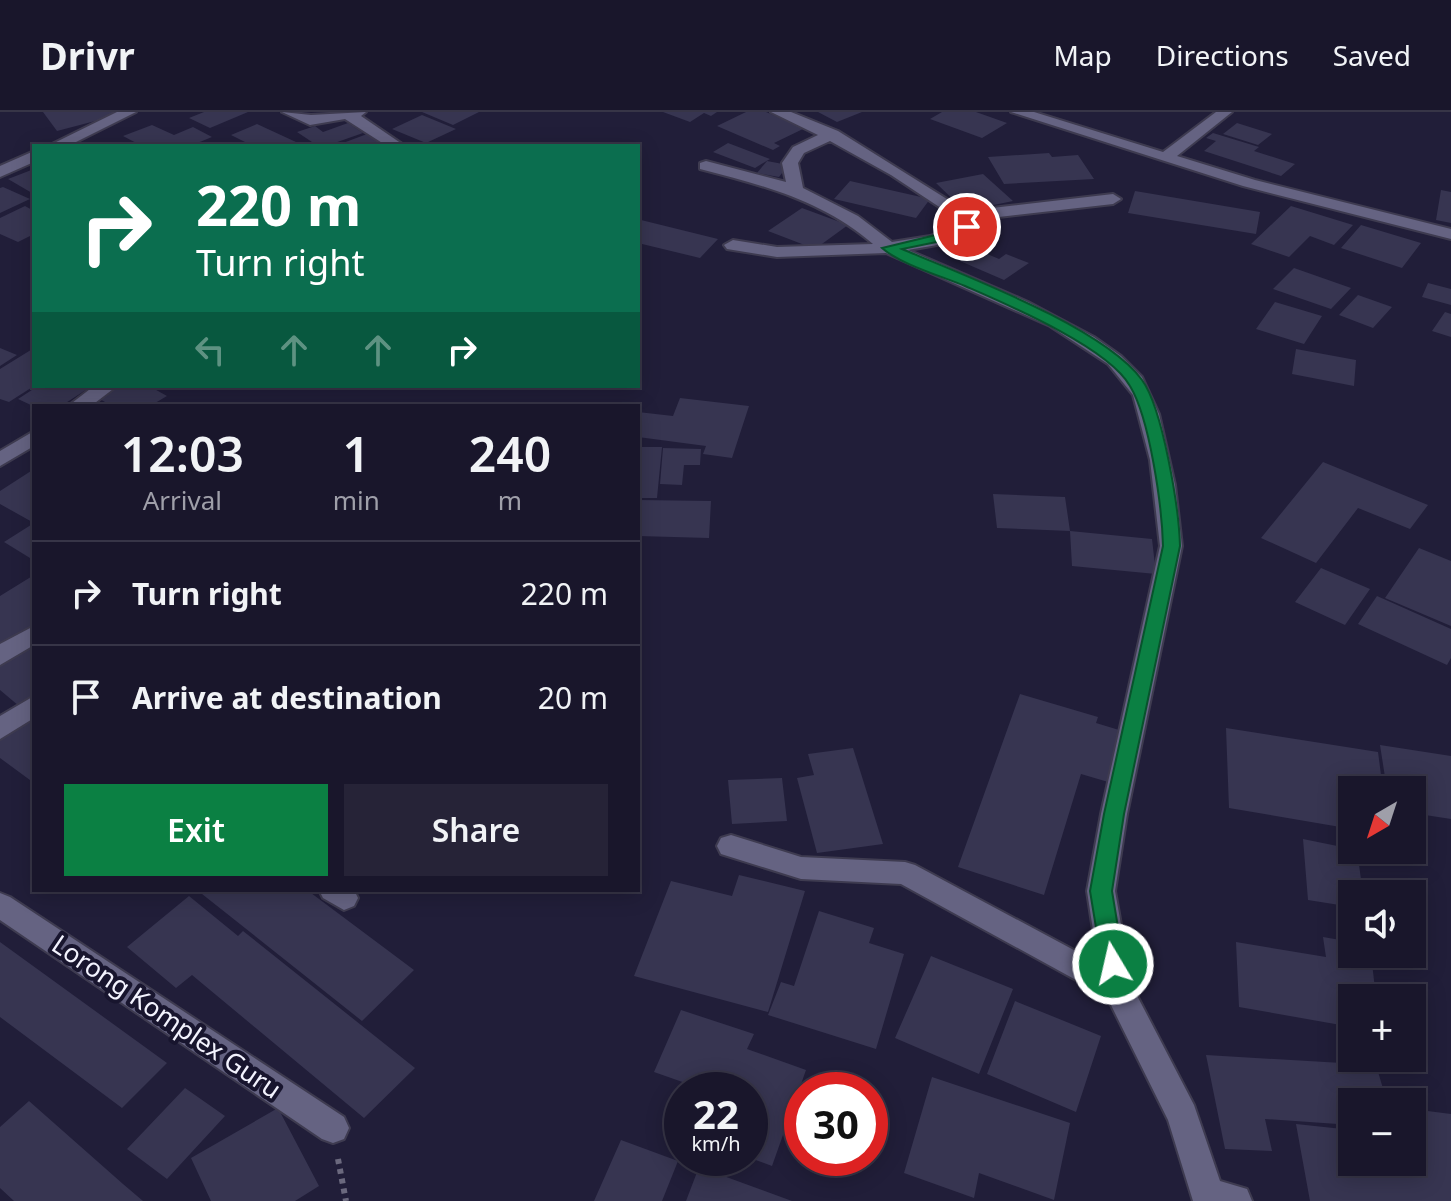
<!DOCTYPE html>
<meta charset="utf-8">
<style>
body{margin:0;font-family:"Noto Sans",sans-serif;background:#262337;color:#f1f3f6;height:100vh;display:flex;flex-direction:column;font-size:30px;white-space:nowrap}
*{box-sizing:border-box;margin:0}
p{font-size:26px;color:#9f9fa9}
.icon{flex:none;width:44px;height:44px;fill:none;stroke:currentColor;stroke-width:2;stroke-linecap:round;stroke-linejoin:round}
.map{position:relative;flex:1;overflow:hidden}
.drawer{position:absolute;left:32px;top:292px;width:608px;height:488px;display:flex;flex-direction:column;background:#19162b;border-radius:0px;box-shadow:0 4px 20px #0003,0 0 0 2px #373547}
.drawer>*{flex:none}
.banner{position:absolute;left:32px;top:32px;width:608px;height:244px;border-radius:0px;box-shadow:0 4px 20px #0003,0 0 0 2px #373547;background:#0b6e4f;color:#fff;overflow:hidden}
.needle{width:52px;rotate:219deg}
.tools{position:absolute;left:1338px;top:664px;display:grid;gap:16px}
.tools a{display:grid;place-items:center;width:88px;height:88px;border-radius:0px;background:#19162b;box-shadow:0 4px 20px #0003,0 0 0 2px #373547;font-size:40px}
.speed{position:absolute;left:664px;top:960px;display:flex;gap:16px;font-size:40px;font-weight:700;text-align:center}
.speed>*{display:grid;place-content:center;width:104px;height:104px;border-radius:50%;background:#19162b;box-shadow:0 4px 20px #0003,0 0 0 2px #373547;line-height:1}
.speed small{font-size:20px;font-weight:400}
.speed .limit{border:12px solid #d22;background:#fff;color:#111}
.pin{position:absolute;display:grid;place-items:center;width:68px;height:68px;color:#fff;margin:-34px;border:4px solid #fff;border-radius:50%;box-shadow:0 2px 8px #0007}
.me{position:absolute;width:88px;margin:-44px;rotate:351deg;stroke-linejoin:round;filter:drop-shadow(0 0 6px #0008)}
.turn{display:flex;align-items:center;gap:28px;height:168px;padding:0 32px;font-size:36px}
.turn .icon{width:104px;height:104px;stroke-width:2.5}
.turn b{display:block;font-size:56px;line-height:68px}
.lanes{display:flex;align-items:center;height:76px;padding:0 32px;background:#0003;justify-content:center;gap:40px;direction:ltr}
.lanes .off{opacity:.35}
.eta{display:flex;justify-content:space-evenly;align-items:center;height:136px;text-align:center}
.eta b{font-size:48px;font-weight:600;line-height:56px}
.cta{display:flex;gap:16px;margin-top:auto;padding:16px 32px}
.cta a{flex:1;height:92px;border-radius:0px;background:#0b8043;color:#fff;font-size:32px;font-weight:600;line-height:92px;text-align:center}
.cta a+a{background:#262337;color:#f1f3f6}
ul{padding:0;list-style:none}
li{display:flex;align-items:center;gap:24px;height:104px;padding:0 32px;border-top:2px solid #373547}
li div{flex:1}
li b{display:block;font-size:30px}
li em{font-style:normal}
header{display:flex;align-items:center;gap:48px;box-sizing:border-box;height:112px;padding:0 40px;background:#19162b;border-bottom:2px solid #373547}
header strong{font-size:38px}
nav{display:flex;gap:44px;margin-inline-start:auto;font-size:28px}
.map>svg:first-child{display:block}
</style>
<header>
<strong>Drivr</strong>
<nav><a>Map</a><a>Directions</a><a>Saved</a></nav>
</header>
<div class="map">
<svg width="1451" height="1089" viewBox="0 0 1451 1089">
<rect width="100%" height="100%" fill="#211e39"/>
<path fill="#373551" d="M43 0H116L118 3 57 19Z
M204 0H248L210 16 189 6Z
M422 0H479L453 13Z
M663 0H717L711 4 704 1 690 10Z
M746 0H766L805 16 774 31 780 34 773 38 717 14Z
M818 0H862L837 10Z
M942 0H976L1007 11 982 26 930 7Z
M422 3 456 17 426 31 392 17Z
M348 11 363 21 326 34H318L297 20 315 14 323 20Z
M1237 11 1272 22 1258 33 1223 22Z
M257 12 296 30 288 34H253L231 23Z
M152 13 174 23 193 15 212 25 190 34H142L123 24Z
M1213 21 1259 35 1254 39 1295 52 1281 64 1204 39 1216 29 1206 26Z
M367 22 384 34H335Z
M728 31 770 47 755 56 713 40Z
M1049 41 1052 45 1078 43 1094 67 1004 72 988 45Z
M767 49 788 53 779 65 757 61Z
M34 57 32 81 8 67Z
M983 62 1013 89 965 99 936 71Z
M850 69 930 87 916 106 834 87Z
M3 75 30 87 0 101V76Z
M1441 78 1451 80V111L1436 108Z
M1135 79 1260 100 1256 122 1128 101Z
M25 94 34 99V122L18 130 0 122V106Z
M1291 94 1353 113 1334 133 1310 124 1289 145 1251 132Z
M802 96 848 113 815 137 768 119Z
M641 108 718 127 700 146 638 131Z
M1361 113 1421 131 1402 156 1341 136Z
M978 138 999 147 1006 142 1029 151 1004 168 960 149Z
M1294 156 1351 176 1331 197 1273 177Z
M1428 171 1451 177V193L1422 185Z
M1358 183 1392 195 1373 216 1339 203Z
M1275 190 1322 204 1304 232 1256 217Z
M1445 200 1451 202V225L1432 219Z
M0 236 17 243 0 254Z
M34 236V274L9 290 0 287V257Z
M1296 237 1356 248 1354 274 1292 262Z
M38 274H92L61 294H33L18 287Z
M119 274H149L167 284 150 294H112L98 286Z
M680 286 749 294 732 346 703 342 706 334 638 325V300L673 304Z
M638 335H662L657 386H638Z
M663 336 701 337 700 353H684L682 373 660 372Z
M1323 350 1428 393 1410 417 1358 396 1316 451 1261 426Z
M31 359 34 361V411L0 392V379Z
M993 382 1065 385 1070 419 997 416Z
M638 388 711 389 709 426 638 424Z
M34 411V443L30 446 4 430Z
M1070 419 1152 427 1156 462 1072 454Z
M1419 436 1451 449V514L1385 486Z
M1321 456 1370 477 1345 513 1295 490Z
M34 463V516L0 538V484Z
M1377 484 1451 517V546L1447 553 1358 512Z
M34 533V585L19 594 0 578V554Z
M1020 582 1098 605 1096 611 1129 621 1115 672 1081 662 1044 783 958 755Z
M34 597V671L0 646V621Z
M1226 616 1378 640 1383 678H1352V717L1229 696Z
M1380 633 1451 644V707L1412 701V678H1387Z
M853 636 883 732 817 741 797 666 814 663 808 642Z
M782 666 787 709 732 712 728 668Z
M1303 727 1357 738 1363 782H1352V795L1308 788Z
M739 763 805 779 768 900 634 864 671 769 732 784Z
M197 778H307L414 858 362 909Z
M189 784 238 824 243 819 415 956 364 1006 192 863 176 876 127 835Z
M819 799 874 816 869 831 904 842 876 937 768 903 781 870 794 874Z
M1323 825 1352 830V842H1371L1376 886H1352V915L1239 895 1236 830 1326 845Z
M0 830 167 951 122 996 0 905Z
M931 844 1013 877 979 962 895 926Z
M1015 889 1101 924 1076 1000 987 962Z
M681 898 754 922 747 937 806 958 772 1054 750 1046V978H689L691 973 654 960Z
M1206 943 1376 953 1387 990H1352V1013L1265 1007 1272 1039 1225 1037Z
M932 965 1070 1011 1054 1088 979 1061 974 1086 904 1061Z
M185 976 225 1004 167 1067 127 1037Z
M29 989 123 1072 143 1089H14L0 1076V1015Z
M278 996 319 1074 295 1089H211L191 1046Z
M1412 997 1451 1002V1089H1310L1296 1012 1352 1018V1050H1412Z
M621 1028 678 1049 662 1089H594Z
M699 1055 792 1089H686Z"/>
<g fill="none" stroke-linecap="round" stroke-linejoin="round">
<defs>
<path id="street" d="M117 0H136L68 34H48Z
M282 0 311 3 366 0 361 4 405 34H387L345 7 310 13Z
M771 0H791L838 19 966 99 1113 82 1121 87 1113 92 973 108 975 115C959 132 930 134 908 138L1028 190 1094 225 1121 244 1142 265 1159 302 1175 373 1182 434 1127 702 1115 779 1132 874 1194 993 1220 1069 1247 1077 1252 1089H1193L1168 1008 1107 885 901 772 801 767 721 742 717 734 721 726 731 723 801 745 905 750 915 753 1098 851 1087 779 1101 702 1160 434 1150 348 1133 283 1108 252 1050 214 886 141 777 145 727 137 724 133 733 128 777 135 873 132C823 89 763 73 700 57V51L706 49 786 70 782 51 793 35 818 23ZM830 29 891 63 956 106 958 113 930 124 892 130 858 104 803 76 798 51 804 41Z
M1011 0H1034L1163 40 1216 0H1232L1177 44 1255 68 1451 117V127L1243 74Z
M34 39V50L0 65V54Z
M94 274H117L91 294H68Z
M34 319V334L0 354V339Z
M34 514V533L0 553V532Z
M34 584V606L0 627V604Z
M319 778H354L358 786 354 794 344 798 323 786Z
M0 781 10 785 344 1005 349 1016 344 1027 333 1031 322 1027 0 808Z"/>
</defs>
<use href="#street" stroke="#3e3b50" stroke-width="4"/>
<path stroke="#6b697e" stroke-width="6" stroke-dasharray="5 5" stroke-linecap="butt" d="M338 1047 346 1089"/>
<use href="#street" fill="#656382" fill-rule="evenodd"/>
</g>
<path fill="#0b8043" stroke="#07532c" stroke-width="2" d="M962 112 973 115 956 126 902 137C965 164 1103 215 1142 268 1163 297 1179 397 1180 434L1124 702 1112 779 1124 852 1121 859 1113 861 1105 859 1102 852 1090 779 1104 702 1163 434C1162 395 1150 307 1130 274 1108 235 1006 192 965 174 941 164 900 152 882 136L948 120Z"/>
<g text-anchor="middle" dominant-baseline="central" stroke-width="8" stroke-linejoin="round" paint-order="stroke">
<g font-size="26" fill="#f3f3fe" stroke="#18152e">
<text transform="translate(167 904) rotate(34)">Lorong Komplex Guru</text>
</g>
</g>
</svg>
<div class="tools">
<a><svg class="needle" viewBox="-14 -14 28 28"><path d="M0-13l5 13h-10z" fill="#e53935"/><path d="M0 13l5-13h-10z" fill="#9f9fa9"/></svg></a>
<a><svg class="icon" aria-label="sound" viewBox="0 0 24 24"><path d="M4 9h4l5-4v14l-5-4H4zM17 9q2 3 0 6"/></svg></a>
<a>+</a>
<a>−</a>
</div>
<div class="speed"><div>22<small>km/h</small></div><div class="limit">30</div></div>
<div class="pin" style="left:967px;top:115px;background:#d93025"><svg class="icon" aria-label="arrive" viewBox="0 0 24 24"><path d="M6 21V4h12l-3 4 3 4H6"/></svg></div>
<svg class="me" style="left:1113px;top:852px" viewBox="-20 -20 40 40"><circle r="17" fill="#0b8043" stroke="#fff" stroke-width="3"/><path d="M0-11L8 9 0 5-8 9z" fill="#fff"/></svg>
<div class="banner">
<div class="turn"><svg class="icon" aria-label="right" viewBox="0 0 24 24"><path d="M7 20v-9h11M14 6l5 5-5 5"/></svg><div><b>220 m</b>Turn right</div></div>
<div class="lanes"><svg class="icon off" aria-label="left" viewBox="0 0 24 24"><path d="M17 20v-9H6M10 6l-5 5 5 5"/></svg><svg class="icon off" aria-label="ahead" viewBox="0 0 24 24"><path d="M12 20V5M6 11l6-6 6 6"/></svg><svg class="icon off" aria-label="ahead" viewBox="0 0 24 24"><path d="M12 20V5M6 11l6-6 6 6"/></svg><svg class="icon" aria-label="right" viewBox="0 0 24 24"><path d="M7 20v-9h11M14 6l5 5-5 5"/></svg></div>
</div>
<section class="drawer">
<div class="eta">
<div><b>12:03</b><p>Arrival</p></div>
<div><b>1</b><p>min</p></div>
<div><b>240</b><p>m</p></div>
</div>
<ul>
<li><svg class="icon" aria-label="right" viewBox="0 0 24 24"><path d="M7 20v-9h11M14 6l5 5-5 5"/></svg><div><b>Turn right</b></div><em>220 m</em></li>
<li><svg class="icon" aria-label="arrive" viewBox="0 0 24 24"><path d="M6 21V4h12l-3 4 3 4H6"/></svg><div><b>Arrive at destination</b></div><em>20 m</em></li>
</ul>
<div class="cta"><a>Exit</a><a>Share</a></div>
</section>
</div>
